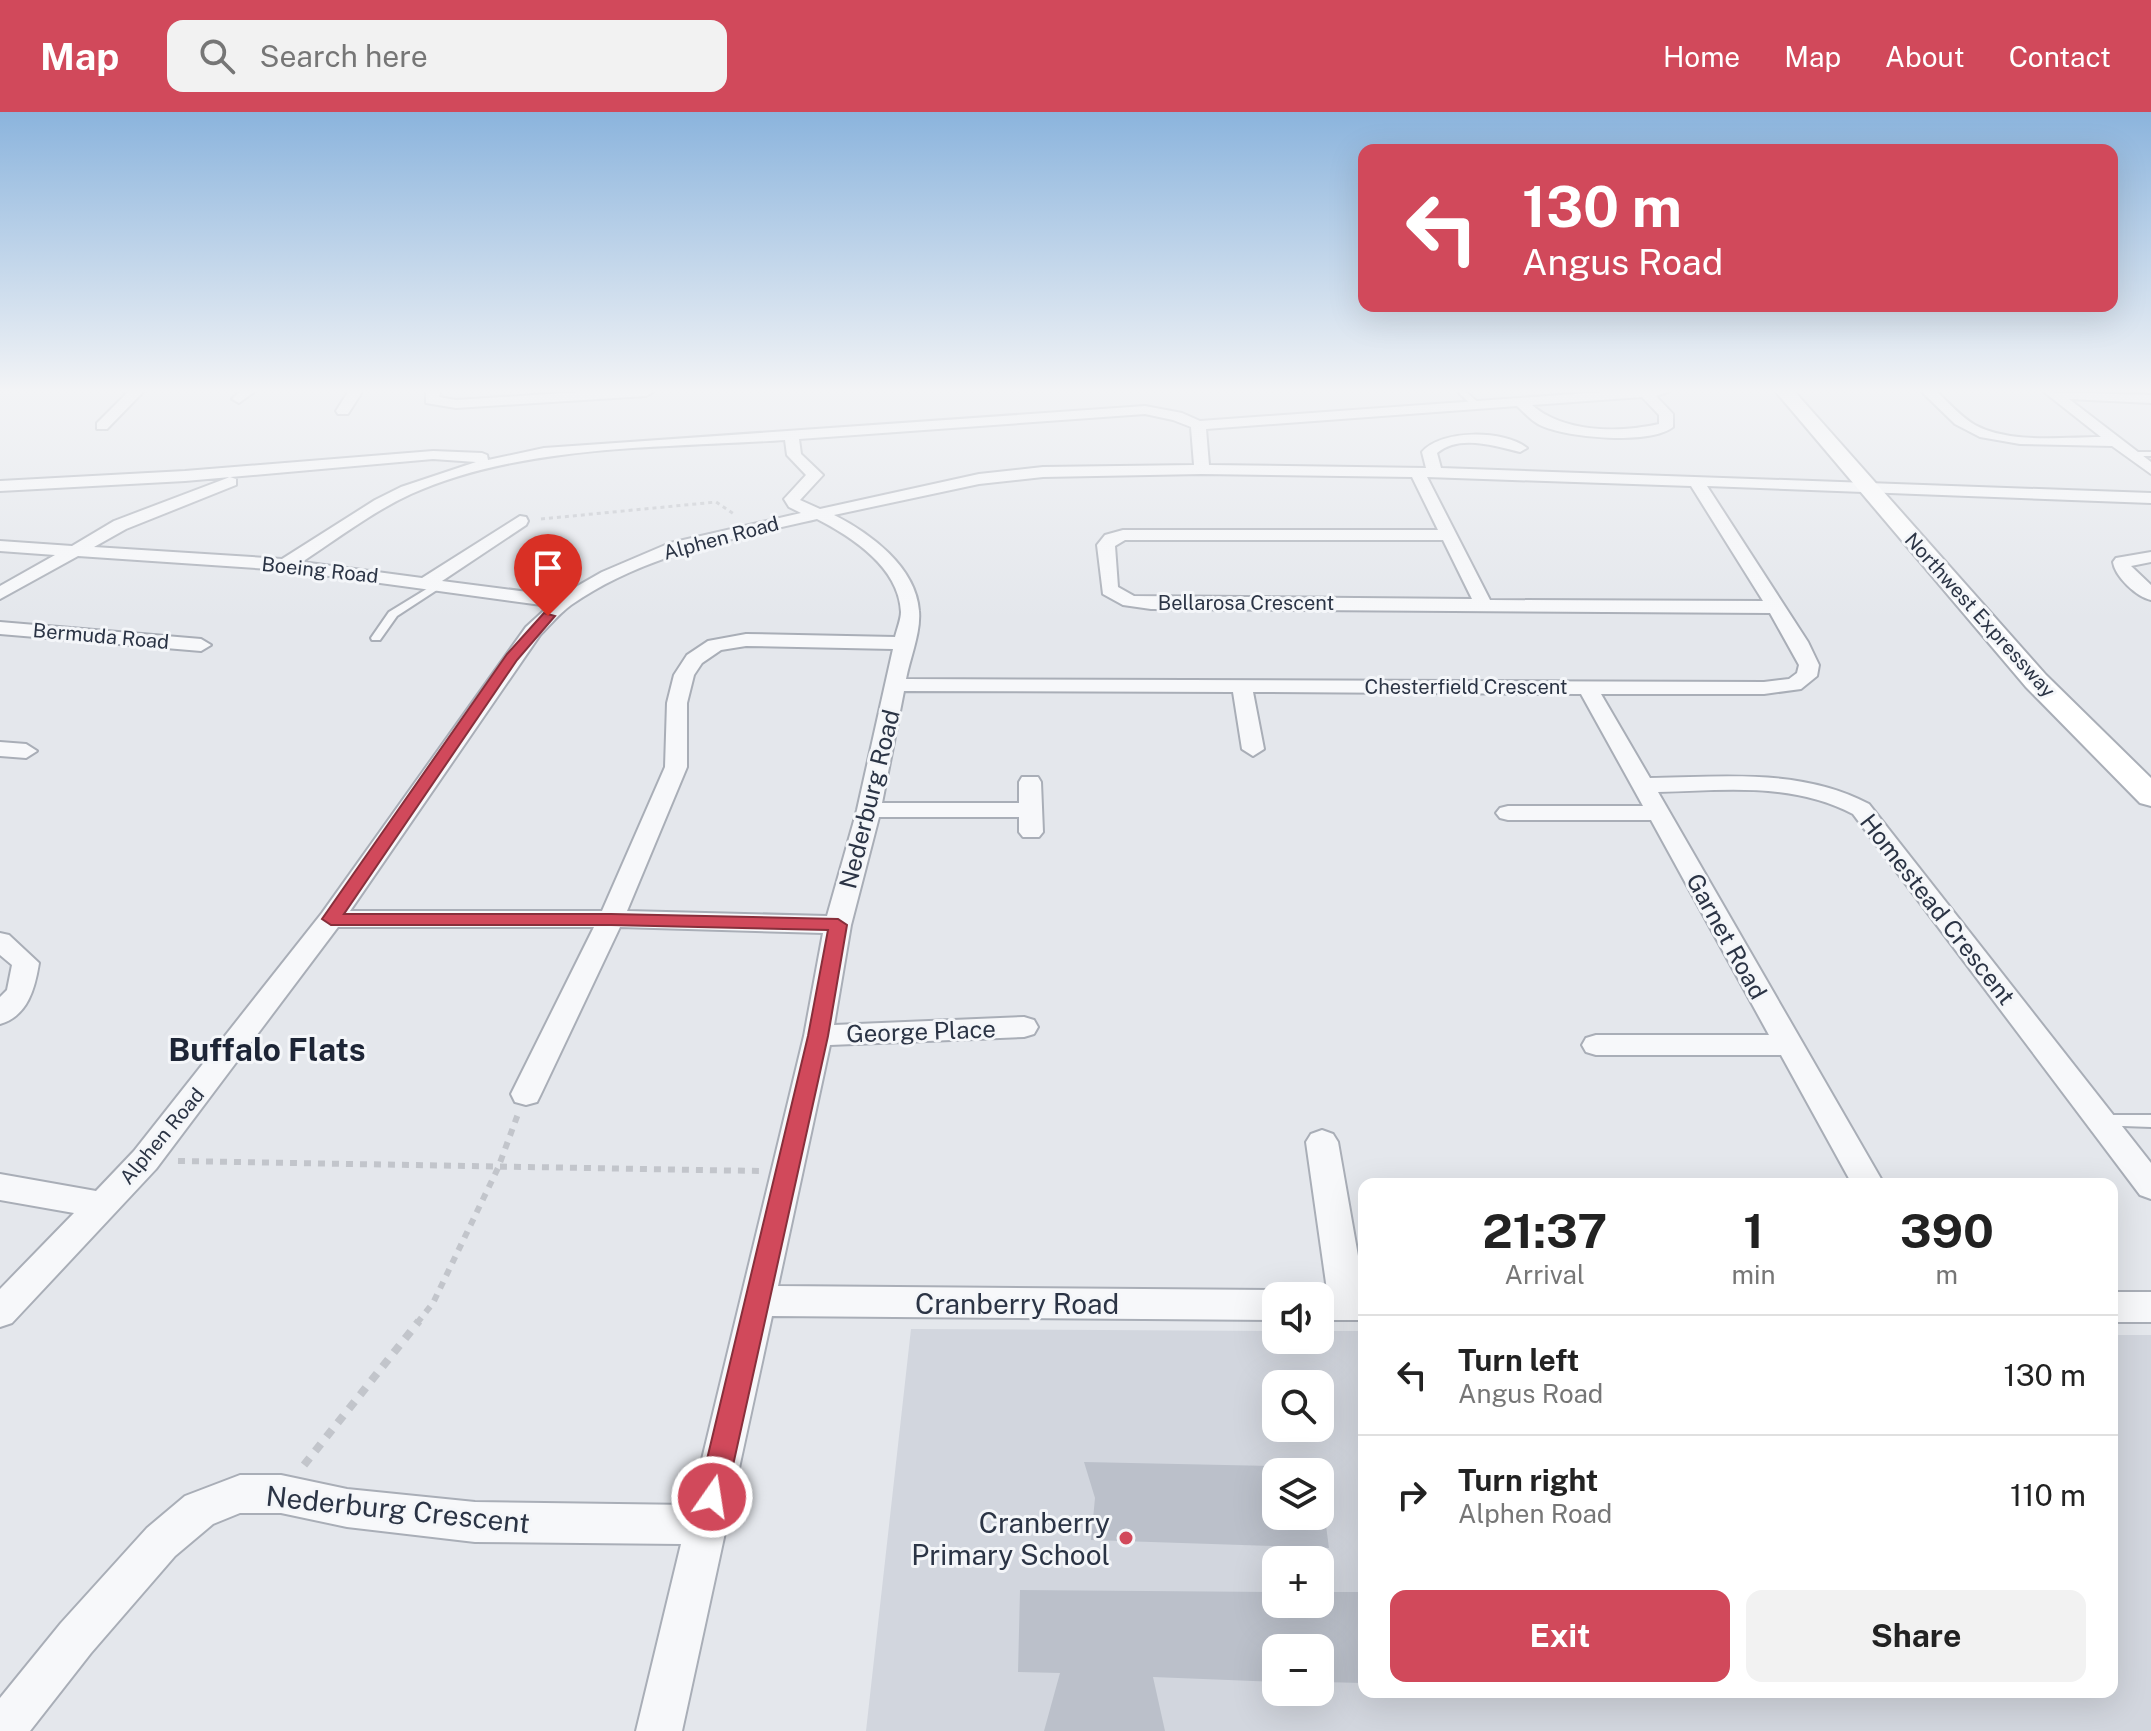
<!DOCTYPE html>
<meta charset="utf-8">
<style>
body{margin:0;font-family:"Public Sans",sans-serif;background:#f2f2f2;color:#222;height:100vh;display:flex;flex-direction:column;font-size:30px;white-space:nowrap}
*{box-sizing:border-box;margin:0}
p{font-size:26px;color:#767676}
.icon{flex:none;width:44px;height:44px;fill:none;stroke:currentColor;stroke-width:2;stroke-linecap:round;stroke-linejoin:round}
.map{position:relative;flex:1;overflow:hidden}
.sheet{position:absolute;left:1358px;top:1066px;width:760px;height:520px;display:flex;flex-direction:column;background:#fff;border-radius:16px;box-shadow:0 8px 32px #0002}
.sheet>*{flex:none}
.hud{position:absolute;left:1358px;top:32px;width:760px;height:168px;border-radius:16px;box-shadow:0 8px 32px #0002;background:#d1495b;color:#fff;overflow:hidden}
.fabs{position:absolute;left:1262px;top:1170px;display:grid;gap:16px}
.fabs a{display:grid;place-items:center;width:72px;height:72px;border-radius:16px;background:#fff;box-shadow:0 8px 32px #0002;font-size:40px}
.pin{position:absolute;display:grid;place-items:center;width:68px;height:68px;color:#fff;margin:-82px -34px;border-radius:50% 50% 50% 0;rotate:-45deg;box-shadow:0 0 8px #0007}
.pin .icon{rotate:45deg}
.me{position:absolute;width:88px;margin:-44px;rotate:13deg;stroke-linejoin:round;filter:drop-shadow(0 0 6px #0008)}
.turn{display:flex;align-items:center;gap:28px;height:168px;padding:0 32px;font-size:36px}
.turn .icon{width:104px;height:104px;stroke-width:2.5}
.turn b{display:block;font-size:56px;line-height:68px}
.eta{display:flex;justify-content:space-evenly;align-items:center;height:136px;text-align:center}
.eta b{font-size:48px;font-weight:700;line-height:56px}
.cta{display:flex;gap:16px;margin-top:auto;padding:16px 32px}
.cta a{flex:1;height:92px;border-radius:16px;background:#d1495b;color:#fff;font-size:32px;font-weight:700;line-height:92px;text-align:center}
.cta a+a{background:#f2f2f2;color:#222}
ul{padding:0;list-style:none}
li{display:flex;align-items:center;gap:24px;height:120px;padding:0 32px;border-top:2px solid #e0e0e0}
li div{flex:1}
li b{display:block;font-size:30px}
li em{font-style:normal}
header{display:flex;align-items:center;gap:48px;box-sizing:border-box;height:112px;padding:0 40px;background:#d1495b;color:#fff}
header strong{font-size:38px}
nav{display:flex;gap:44px;margin-inline-start:auto;font-size:28px}
.search{width:560px;height:72px;background:#f2f2f2;display:flex;align-items:center;gap:20px;box-sizing:border-box;padding:0 28px;border-radius:16px;color:#767676;font-size:30px}
.map>svg:first-child{display:block}
</style>
<header>
<strong>Map</strong>
<div class="search"><svg class="icon" aria-label="search" viewBox="0 0 24 24"><circle cx="10" cy="10" r="6"/><path d="M15 15l6 6"/></svg>Search here</div>
<nav><a>Home</a><a>Map</a><a>About</a><a>Contact</a></nav>
</header>
<div class="map">
<svg width="2151" height="1619" viewBox="0 0 2151 1619">
<rect width="100%" height="100%" fill="#e4e7ec"/>
<path fill="#d2d6de" fill-rule="evenodd" d="M911 1217 1276 1219V1228H1320V1219H1364V1580H2112V1223H2151V1619H866ZM1276 1272H1320V1316H1276ZM1276 1360H1320V1404H1276ZM1276 1448H1320V1492H1276ZM1276 1536H1320V1580H1276Z"/>
<path fill="#bbc0ca" d="M1084 1350 1318 1355 1319 1360H1276V1404H1320V1368L1329 1436 1091 1428 1095 1386Z
M1020 1478 1276 1480V1492H1320V1480H1364V1571L1320 1570V1536H1276V1570L1153 1565 1165 1619H1044L1060 1561 1018 1560Z"/>
<g fill="none" stroke-linecap="round" stroke-linejoin="round">
<defs>
<path id="lane" d="M1458 280H1466L1481 293 1474 295Z
M2128 340H2151V344H2128Z
M438 470 446 472 397 504 380 528H372L371 526 389 500Z
M2101 1003H2151V1015L2095 1013 2093 1009 2095 1005Z"/>
<path id="street" d="M128 280H143L107 317H97V311Z
M239 280H254L239 291 232 287Z
M348 280H362L348 302H338L336 299Z
M426 280H440L439 285 456 288 580 280H653L646 284 456 296 426 291Z
M1602 280H1668L1656 284 1673 302V315C1650 333 1569 326 1542 314 1532 310 1525 301 1517 294L1206 317 1209 353 1426 356 1422 340C1442 317 1504 318 1527 336L1520 340C1495 334 1459 322 1437 341L1441 356 2151 381V391L1707 374 1808 530 1819 553 1817 564 1801 577 1764 582H1601L1650 666C1724 665 1801 656 1869 692L2151 1051V1087L2140 1083 1853 702C1793 670 1724 678 1658 680L1884 1072H1852L1781 943H1596L1586 940 1582 933 1586 926 1596 923H1769L1651 708H1508L1500 706 1496 701 1500 696 1508 694H1643L1581 582 1253 580 1264 637 1253 644 1242 637 1233 580 904 579 882 691H1019V670L1022 665H1038L1041 670 1043 720 1039 725H1023L1019 720V705H879L851 813 834 913 1024 905 1034 908 1038 915 1034 922 1024 925 830 933 778 1174 1276 1178 1289 1184H1276V1208L772 1204 682 1619H636L681 1432 475 1430 347 1415 281 1401H240L213 1412 175 1444 91 1541 30 1619H0V1586L61 1511 147 1416 185 1384 240 1363H281L347 1377 475 1390 691 1393 804 924 823 821 620 815 541 982 537 990 526 993 515 990 511 982 594 815H338L156 1057 12 1211 0 1215V1177L74 1101 0 1088V1062L96 1079 134 1039 322 801 526 515 549 494 285 458 78 444 0 487V474L55 443 0 439V429L72 434 114 409 230 365 236 367V373L126 417 94 435 282 447 375 388 401 375 476 350 433 347 185 369 0 379V369L185 359 433 339 482 341 487 343 488 348 544 336 1145 294 1182 301 1200 309ZM1642 285 1659 303V312C1619 321 1564 321 1532 293ZM1145 302 1173 308 1191 315 1194 353 1043 355 979 362 820 397 800 388 823 363 801 342 799 327ZM785 328 787 343 806 363 784 387 789 395 801 401 670 431 602 460 560 484 442 469 526 413 528 409 526 405 520 404 422 466 302 450C337 427 372 400 411 382 522 332 664 336 785 328ZM1202 362 1412 365 1438 418H1123L1105 423 1097 433 1103 482 1123 493 1151 497 1770 501 1799 553 1797 561 1789 567 1764 570 906 567C910 546 921 520 919 499 916 455 870 421 834 403L979 372 1043 365ZM1427 365 1691 374 1763 489 1490 488ZM817 407C852 425 899 455 901 500 901 507 897 517 895 525L746 522 708 529 687 543 674 563 667 591 665 655 602 799H350L540 523C550 513 560 501 571 493 644 442 732 427 817 407ZM1125 428H1443L1472 487 1134 484 1118 475 1115 434ZM746 534 893 537 857 698 827 804 627 799 687 655V591L694 563 702 551 721 538Z
M1922 280H1937C1949 291 1961 305 1975 313 2010 332 2063 325 2101 325L2044 280 2151 283V291L2069 287 2151 350V362L2112 334 2020 332 1980 325 1955 312Z
M2151 440V450L2131 454 2151 473V488C2137 485 2115 465 2113 450L2116 446Z
M0 510 201 527 211 533 201 539 0 522Z
M0 630 26 632 37 639 26 646 0 644Z
M0 821 9 823 39 851C35 876 28 904 0 912V885L7 878 12 853 0 843Z
M1322 1018 1333 1022 1338 1030 1364 1178V1208H1320V1184H1307L1327 1178 1306 1030 1311 1022Z
M2112 1180H2151V1210H2112Z"/>
<path id="secondary" d="M1776 280H1795L2046 563 2151 666V694L2140 691 2026 575Z"/>
</defs>
<use href="#lane" stroke="#a9aeb7" stroke-width="4"/>
<use href="#street" stroke="#a9aeb7" stroke-width="4"/>
<use href="#secondary" stroke="#a9aeb7" stroke-width="4"/>
<path stroke="#c2c5cb" stroke-width="3" stroke-dasharray="4 4" stroke-linecap="butt" d="M541 407 716 390 734 402"/>
<path stroke="#c2c5cb" stroke-width="6" stroke-dasharray="7 7" stroke-linecap="butt" d="M178 1049 760 1059
M417 1211 433 1191 498 1056 518 1002"/>
<path stroke="#c2c5cb" stroke-width="8" stroke-dasharray="9 9" stroke-linecap="butt" d="M304 1353 419 1209"/>
<use href="#lane" fill="#f7f8fa" fill-rule="evenodd"/>
<use href="#street" fill="#f7f8fa" fill-rule="evenodd"/>
<use href="#secondary" fill="#fff" fill-rule="evenodd"/>
</g>
<linearGradient id="sky" x2="0" y2="1"><stop stop-color="#8bb4dd"/><stop offset="0.55" stop-color="#f3f4f6"/><stop offset="1" stop-color="#f3f4f6" stop-opacity="0"/></linearGradient>
<rect width="2151" height="507" fill="url(#sky)"/>
<path fill="#d1495b" stroke="#882f3b" stroke-width="2" d="M544 501 555 504 517 548 344 802H611L838 807 847 813 828 924 726 1385 722 1395 712 1398 702 1395 698 1385 808 924 828 818 611 813H331L322 807 507 542Z"/>
<circle fill="#d1495b" stroke="#f4f6f9" stroke-width="3" cx="1126" cy="1426" r="8"/>
<g text-anchor="middle" dominant-baseline="central" stroke-width="6" stroke-linejoin="round" paint-order="stroke">
<g font-size="20" fill="#2b3445" stroke="#f4f6f9">
<text transform="translate(721 426) rotate(-15)">Alphen Road</text>
<text transform="translate(320 458) rotate(6)">Boeing Road</text>
<text x="1246" y="491">Bellarosa Crescent</text>
<text transform="translate(1980 503) rotate(48)">Northwest Expressway</text>
<text transform="translate(101 524) rotate(5)">Bermuda Road</text>
<text x="1466" y="575">Chesterfield Crescent</text>
<text transform="translate(162 1024) rotate(-50)">Alphen Road</text>
</g>
<g font-size="24" fill="#2b3445" stroke="#f4f6f9">
<text transform="translate(869 687) rotate(-76)">Nederburg Road</text>
<text transform="translate(1938 797) rotate(52)">Homestead Crescent</text>
<text transform="translate(1727 824) rotate(61)">Garnet Road</text>
<text transform="translate(921 919) rotate(-2)">George Place</text>
</g>
<g font-size="28" fill="#2b3445" stroke="#f4f6f9">
<text x="1017" y="1191">Cranberry Road</text>
<text transform="translate(398 1397) rotate(6)">Nederburg Crescent</text>
</g>
<g font-size="28" fill="#2b3445" stroke="#f4f6f9" text-anchor="end">
<text x="1110" y="1410">Cranberry<tspan x="1110" dy="32">Primary School</tspan></text>
</g>
<g font-size="32" font-weight="bold" fill="#1d2536" stroke="#f4f6f9">
<text x="267" y="937">Buffalo Flats</text>
</g>
</g>
</svg>
<div class="fabs">
<a><svg class="icon" aria-label="sound" viewBox="0 0 24 24"><path d="M4 9h4l5-4v14l-5-4H4zM17 9q2 3 0 6"/></svg></a>
<a><svg class="icon" aria-label="search" viewBox="0 0 24 24"><circle cx="10" cy="10" r="6"/><path d="M15 15l6 6"/></svg></a>
<a><svg class="icon" aria-label="layers" viewBox="0 0 24 24"><path d="M12 4l9 5-9 5-9-5zM3 14l9 5 9-5"/></svg></a>
<a>+</a>
<a>−</a>
</div>
<div class="pin" style="left:548px;top:504px;background:#d93025"><svg class="icon" aria-label="arrive" viewBox="0 0 24 24"><path d="M6 21V4h12l-3 4 3 4H6"/></svg></div>
<svg class="me" style="left:712px;top:1385px" viewBox="-20 -20 40 40"><circle r="17" fill="#d1495b" stroke="#fff" stroke-width="3"/><path d="M0-11L8 9 0 5-8 9z" fill="#fff"/></svg>
<div class="hud">
<div class="turn"><svg class="icon" aria-label="left" viewBox="0 0 24 24"><path d="M17 20v-9H6M10 6l-5 5 5 5"/></svg><div><b>130 m</b>Angus Road</div></div>
</div>
<section class="sheet">
<div class="eta">
<div><b>21:37</b><p>Arrival</p></div>
<div><b>1</b><p>min</p></div>
<div><b>390</b><p>m</p></div>
</div>
<ul>
<li><svg class="icon" aria-label="left" viewBox="0 0 24 24"><path d="M17 20v-9H6M10 6l-5 5 5 5"/></svg><div><b>Turn left</b><p>Angus Road</p></div><em>130 m</em></li>
<li><svg class="icon" aria-label="right" viewBox="0 0 24 24"><path d="M7 20v-9h11M14 6l5 5-5 5"/></svg><div><b>Turn right</b><p>Alphen Road</p></div><em>110 m</em></li>
</ul>
<div class="cta"><a>Exit</a><a>Share</a></div>
</section>
</div>
